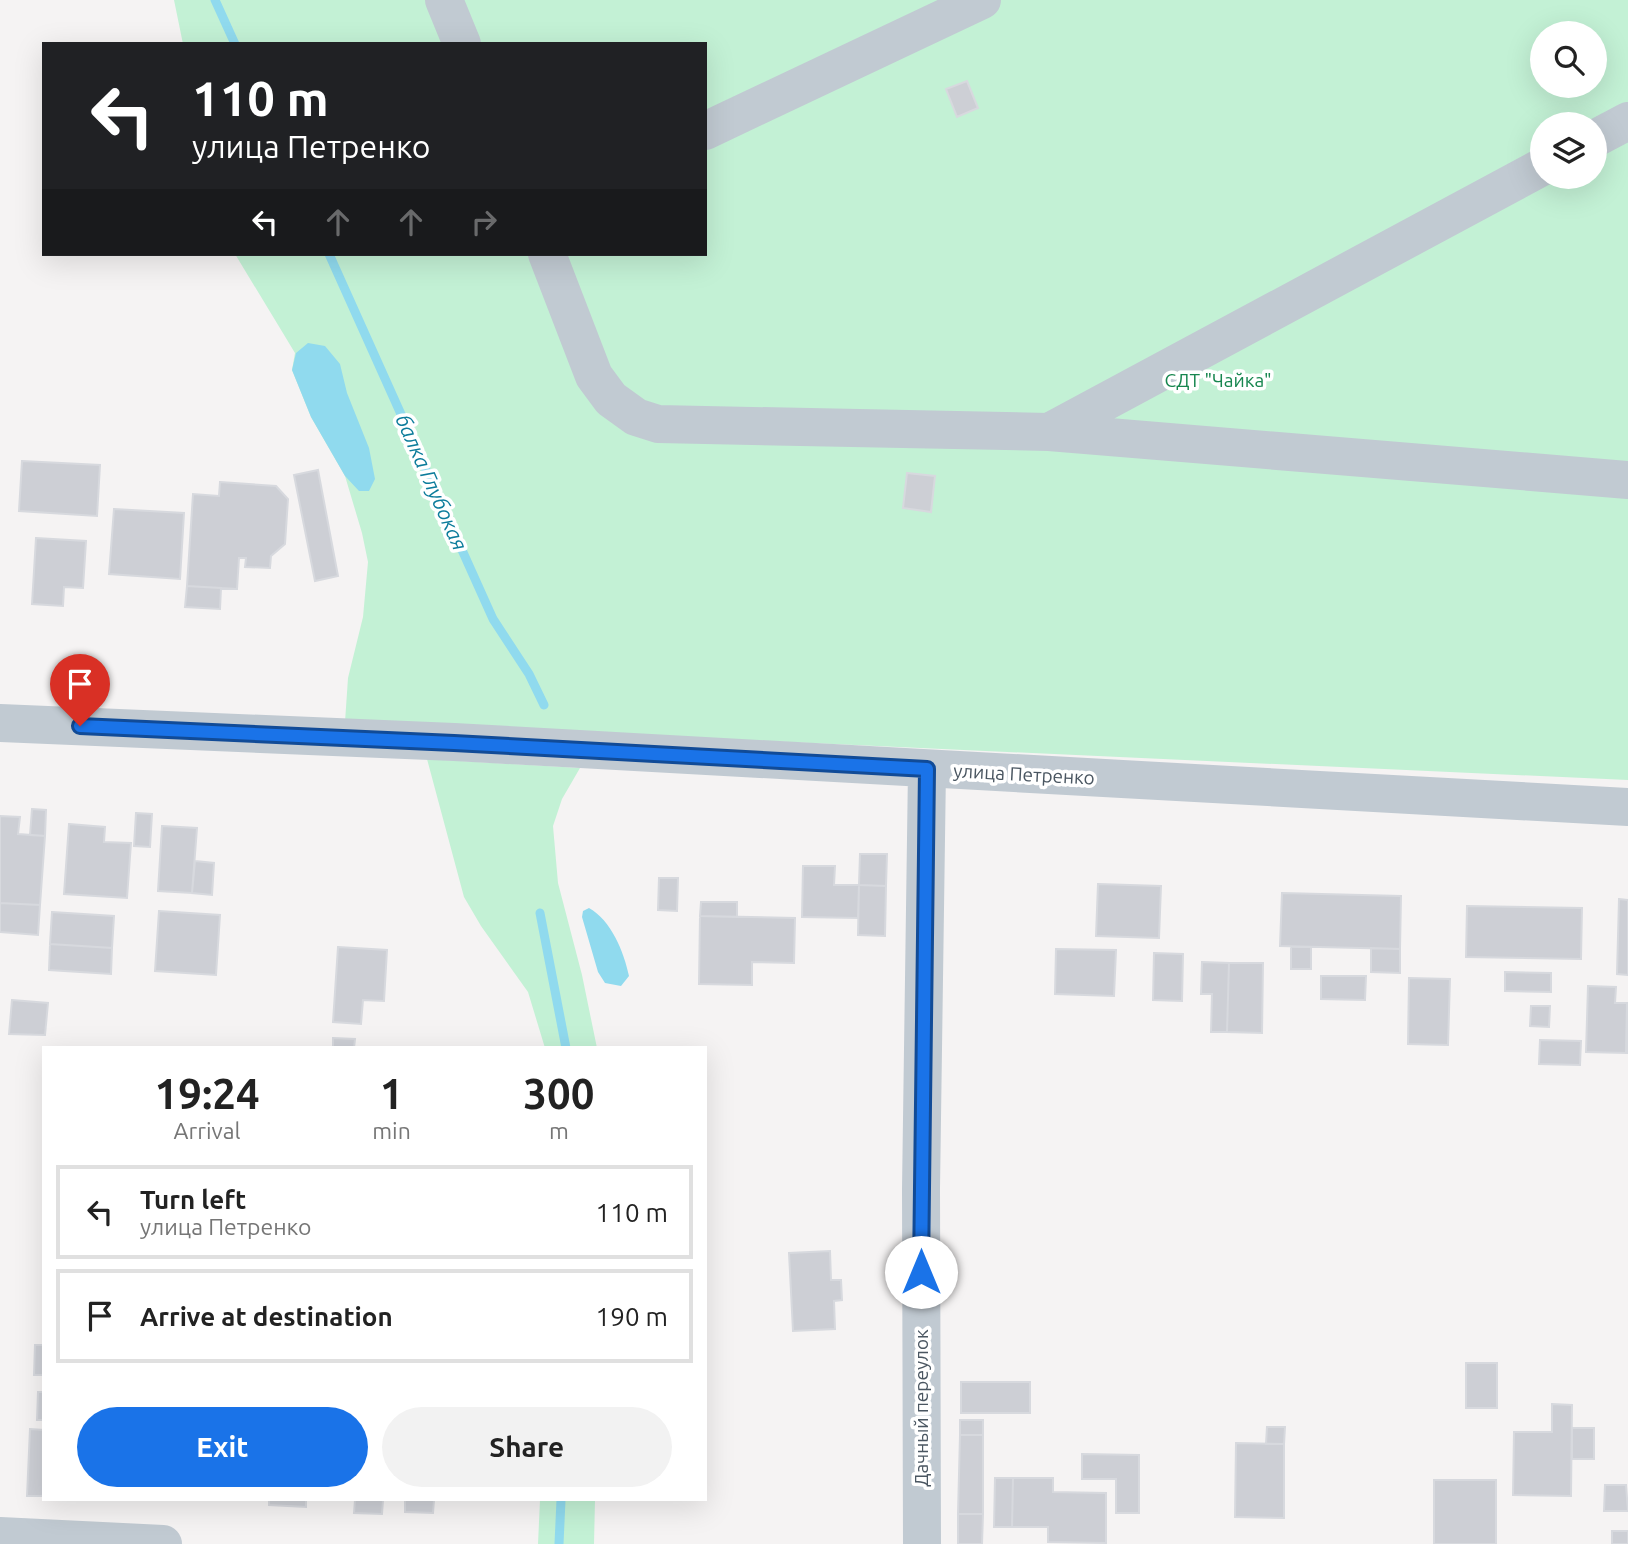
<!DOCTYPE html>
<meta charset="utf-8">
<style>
body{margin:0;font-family:Ubuntu,sans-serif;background:#f2f2f2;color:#222;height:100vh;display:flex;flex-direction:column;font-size:26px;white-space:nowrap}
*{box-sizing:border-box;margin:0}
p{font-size:23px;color:#767676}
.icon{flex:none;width:38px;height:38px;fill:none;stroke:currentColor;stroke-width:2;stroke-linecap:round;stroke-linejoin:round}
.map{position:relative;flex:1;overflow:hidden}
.drawer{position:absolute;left:42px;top:1046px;width:665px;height:455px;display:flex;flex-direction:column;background:#fff;border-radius:0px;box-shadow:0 7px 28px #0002}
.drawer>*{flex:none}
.top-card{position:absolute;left:42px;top:42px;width:665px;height:214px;border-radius:0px;box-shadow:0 7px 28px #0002;background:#202124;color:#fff;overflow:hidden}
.fabs{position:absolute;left:1530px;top:21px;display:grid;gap:14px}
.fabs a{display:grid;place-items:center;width:77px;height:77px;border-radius:50%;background:#fff;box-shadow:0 7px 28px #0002;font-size:35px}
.pin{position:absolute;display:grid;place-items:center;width:60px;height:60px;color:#fff;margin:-72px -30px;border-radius:50% 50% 50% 0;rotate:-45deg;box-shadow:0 0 7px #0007}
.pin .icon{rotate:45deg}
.me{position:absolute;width:77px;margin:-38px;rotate:0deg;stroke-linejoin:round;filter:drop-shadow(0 0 5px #0008)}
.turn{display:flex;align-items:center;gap:24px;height:147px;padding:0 35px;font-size:32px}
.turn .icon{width:91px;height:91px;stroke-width:2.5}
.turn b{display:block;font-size:49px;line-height:60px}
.lanes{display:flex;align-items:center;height:66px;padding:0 35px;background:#0003;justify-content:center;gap:35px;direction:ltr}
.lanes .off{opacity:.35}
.eta{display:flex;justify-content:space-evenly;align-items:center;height:119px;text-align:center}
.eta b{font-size:42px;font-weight:700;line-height:49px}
.button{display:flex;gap:14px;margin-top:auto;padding:14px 35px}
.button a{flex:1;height:80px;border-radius:42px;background:#1a73e8;color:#fff;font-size:28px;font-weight:700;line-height:80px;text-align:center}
.button a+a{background:#f2f2f2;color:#222}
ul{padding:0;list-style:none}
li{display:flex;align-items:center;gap:21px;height:94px;margin:0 14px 10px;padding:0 21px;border:4px solid #e0e0e0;border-radius:0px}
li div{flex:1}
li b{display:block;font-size:26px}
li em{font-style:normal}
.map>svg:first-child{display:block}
</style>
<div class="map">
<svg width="1628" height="1544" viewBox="0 0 1628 1544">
<rect width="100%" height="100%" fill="#f5f3f3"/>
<path fill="#c3f1d5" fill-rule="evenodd" d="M174 0H1628V780L345 722 348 678 363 617 368 562 362 533 345 476 311 417 292 370 295 353 235 254H705V44H183ZM1542 33H1594V86H1542ZM1542 124H1594V177H1542Z
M427 759 580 768 562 799 553 826 558 883 582 975 597 1048H545L528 992 481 926 464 897Z
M540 1500H595L594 1544H538Z"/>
<path fill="#90daee" d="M308 343 325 346 340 364 347 393 369 448 375 479 369 491H359L345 476 311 417 292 370 296 353Z
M589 908C611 920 624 952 629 976L621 986 605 983 598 972 582 917 583 911Z"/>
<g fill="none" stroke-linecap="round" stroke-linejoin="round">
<path stroke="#90daee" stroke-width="9" d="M215 0 235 44
M329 254 493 619 529 674 544 705
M540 913 566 1048
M559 1544 561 1500"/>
</g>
<path fill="#cdcfd5" stroke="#d7d9de" stroke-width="2" d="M967 81 978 108 957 117 946 89Z
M22 461 100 465 97 516 19 511Z
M318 470 338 576 315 581 294 475Z
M907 473 935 476 931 512 903 508Z
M220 482 276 486 288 499 285 544 271 556 270 568 245 567 246 558H239L237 589 187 586 193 494 219 496Z
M114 509 184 513 180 579 109 574Z
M36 538 86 541 83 588 64 587 63 606 32 604Z
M187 586 221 588 220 609 185 607Z
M32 809 46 810 45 836 30 835Z
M136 813 152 814 150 847 134 846Z
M0 816 20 817 18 834 45 836 40 905 0 903Z
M69 824 105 827 104 842 131 843 127 898 64 894Z
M162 826 197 828 192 893 158 891Z
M860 854H887L886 886 859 885Z
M195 861 214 863 212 895 192 893Z
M803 866H835L834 885H859L858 918 802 917Z
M659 878H678L677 911 658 910Z
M1098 884 1161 886 1159 938 1096 936Z
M859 885 886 886 885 936 858 935Z
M1282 893 1401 896 1400 949 1280 946Z
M1619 899 1628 900V975L1617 974Z
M701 902H737V917L700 916Z
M0 903 40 905 38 935 0 932Z
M1467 906 1582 908 1581 959 1466 957Z
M159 911 220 915 216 975 155 971Z
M52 912 114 916 112 948 50 944Z
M700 916 795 918 794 963 752 962V985L699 984Z
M50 944 112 948 111 974 49 970Z
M338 947 387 950 384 1001 363 1000 361 1024 333 1022Z
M1291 947H1311V969H1291Z
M1371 948 1400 949V973L1371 972Z
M1056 949 1116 950 1114 996 1055 994Z
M1154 953 1183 954 1182 1001 1153 1000Z
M1202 962 1229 963 1227 1032H1211L1212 994H1201Z
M1229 963H1263L1262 1033 1227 1032Z
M1505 972 1551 973V992L1505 991Z
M1321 976H1366L1365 1000 1321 999Z
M1409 978 1450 979 1448 1045 1408 1044Z
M1588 986 1616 987 1615 1003H1627L1626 1053 1586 1052Z
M12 1000 48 1003 45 1035 9 1034Z
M1627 1003H1628V1053H1626Z
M1531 1006H1550L1549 1027 1530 1026Z
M333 1038 355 1039 354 1048H333Z
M1540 1040 1581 1041 1580 1065 1539 1064Z
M830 1251 831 1280H841L842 1300 834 1301 835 1329 793 1331 789 1253Z
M35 1345H44V1375H34Z
M1466 1363H1497V1408H1466Z
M961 1382H1030V1413H961Z
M38 1392H44V1420H37Z
M1552 1404 1572 1405 1571 1496 1513 1495 1514 1432H1552Z
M960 1420H983V1435H960Z
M1267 1427H1285L1284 1444H1266Z
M1572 1428H1594V1459H1572Z
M30 1429 44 1430V1496H27Z
M960 1435H983V1514H958Z
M1236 1443 1284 1444V1518L1235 1517Z
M1082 1454 1139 1455V1513H1116V1479H1082Z
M995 1478H1013L1012 1527H994Z
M1013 1478H1053V1492L1106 1493V1543L1048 1542V1527H1012Z
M1434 1480H1496V1544H1434Z
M1605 1485H1626L1628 1511H1604Z
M269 1500H306V1507L269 1505Z
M355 1500H383L382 1514 354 1513Z
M405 1500H434L433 1513 405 1512Z
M958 1514H983L982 1544H958Z
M1612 1531H1628V1544H1612Z"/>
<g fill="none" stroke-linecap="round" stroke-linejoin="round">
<path stroke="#c1cad2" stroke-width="38" d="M444 0 462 44
M705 131 982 0
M1594 139 1628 121
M547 254 594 376 611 399 636 417 658 424 1049 432 1542 167
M1049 432 1628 480
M0 723 454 742 1628 807
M0 1536 163 1544
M922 1544 921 1189 927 769"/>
</g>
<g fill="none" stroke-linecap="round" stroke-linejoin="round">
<defs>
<path id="route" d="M80 726 454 743 927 769 921 1272"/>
</defs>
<use href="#route" stroke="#114b97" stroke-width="18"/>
<use href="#route" stroke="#1a73e8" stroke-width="12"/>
</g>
<g text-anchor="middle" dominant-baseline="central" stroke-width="7" stroke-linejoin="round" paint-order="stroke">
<g font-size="19" fill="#17864f" stroke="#fff">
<text x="1218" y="380">СДТ "Чайка"</text>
</g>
<g font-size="19" fill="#4a5661" stroke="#fff">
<text transform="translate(1024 774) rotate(3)">улица Петренко</text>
<text transform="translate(921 1408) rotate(-90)">Дачный переулок</text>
</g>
<g font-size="21" font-style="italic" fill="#0c7c9b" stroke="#fff">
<text transform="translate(432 482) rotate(66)">балка Глубокая</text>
</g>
</g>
</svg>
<div class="fabs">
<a><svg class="icon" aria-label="search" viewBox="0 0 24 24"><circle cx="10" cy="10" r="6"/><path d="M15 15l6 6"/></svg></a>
<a><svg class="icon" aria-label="layers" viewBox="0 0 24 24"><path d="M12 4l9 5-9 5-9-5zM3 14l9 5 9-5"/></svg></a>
</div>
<div class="pin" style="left:80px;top:726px;background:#d93025"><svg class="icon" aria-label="arrive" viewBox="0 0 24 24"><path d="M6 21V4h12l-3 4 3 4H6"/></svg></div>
<svg class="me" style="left:921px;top:1272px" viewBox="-20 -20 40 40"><circle r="19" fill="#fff"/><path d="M0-13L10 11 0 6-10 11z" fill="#1a73e8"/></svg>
<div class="top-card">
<div class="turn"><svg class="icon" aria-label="left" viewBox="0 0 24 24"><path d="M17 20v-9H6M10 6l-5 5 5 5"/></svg><div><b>110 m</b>улица Петренко</div></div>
<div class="lanes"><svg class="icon" aria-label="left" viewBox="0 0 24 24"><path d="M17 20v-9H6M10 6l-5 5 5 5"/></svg><svg class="icon off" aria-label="ahead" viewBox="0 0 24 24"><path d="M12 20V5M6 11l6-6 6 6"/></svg><svg class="icon off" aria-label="ahead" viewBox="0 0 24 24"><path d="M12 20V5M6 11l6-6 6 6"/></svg><svg class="icon off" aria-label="right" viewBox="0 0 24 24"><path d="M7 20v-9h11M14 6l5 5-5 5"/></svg></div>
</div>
<section class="drawer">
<div class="eta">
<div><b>19:24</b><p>Arrival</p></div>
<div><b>1</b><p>min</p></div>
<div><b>300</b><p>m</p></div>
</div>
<ul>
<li><svg class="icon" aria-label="left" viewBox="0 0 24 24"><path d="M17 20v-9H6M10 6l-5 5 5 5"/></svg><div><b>Turn left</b><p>улица Петренко</p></div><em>110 m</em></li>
<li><svg class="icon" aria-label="arrive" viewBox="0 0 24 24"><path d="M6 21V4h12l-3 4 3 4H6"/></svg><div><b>Arrive at destination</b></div><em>190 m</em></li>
</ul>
<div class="button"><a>Exit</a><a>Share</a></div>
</section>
</div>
